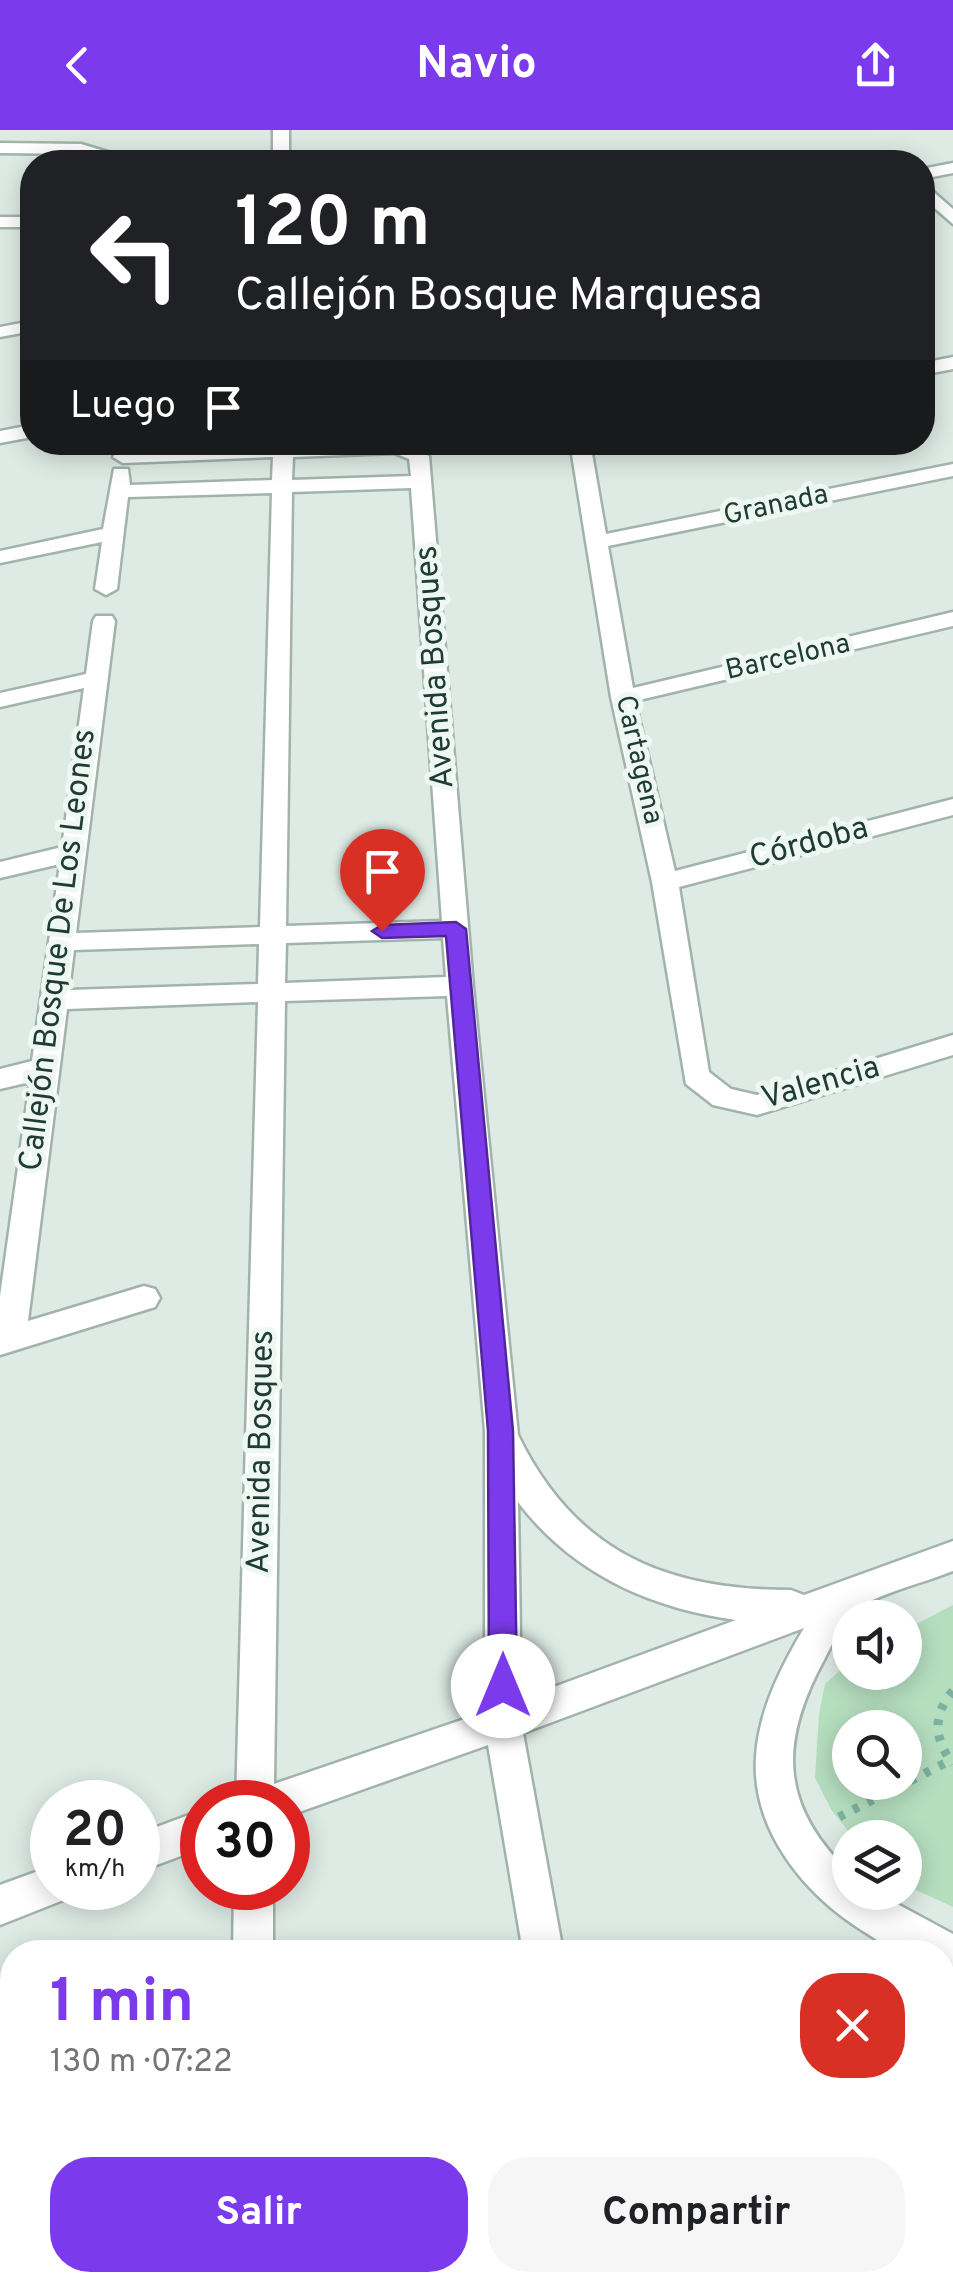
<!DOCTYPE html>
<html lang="es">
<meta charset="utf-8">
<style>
body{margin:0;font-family:Overpass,sans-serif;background:#f6f6f6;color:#202124;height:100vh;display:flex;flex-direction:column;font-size:38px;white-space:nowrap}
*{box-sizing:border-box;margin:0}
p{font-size:32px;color:#757577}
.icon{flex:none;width:55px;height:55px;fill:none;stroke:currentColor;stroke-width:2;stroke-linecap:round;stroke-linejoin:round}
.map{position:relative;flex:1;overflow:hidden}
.side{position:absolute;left:0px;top:1810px;width:955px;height:352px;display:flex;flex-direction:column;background:#fff;border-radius:40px 40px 0 0;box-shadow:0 5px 25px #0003}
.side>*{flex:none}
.banner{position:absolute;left:20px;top:20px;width:915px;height:305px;border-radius:40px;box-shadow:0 5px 25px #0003;background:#202124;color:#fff;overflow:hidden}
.tools{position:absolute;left:832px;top:1470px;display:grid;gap:20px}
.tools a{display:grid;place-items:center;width:90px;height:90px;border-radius:50%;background:#fff;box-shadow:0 5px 25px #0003;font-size:50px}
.speed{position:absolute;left:30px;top:1650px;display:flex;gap:20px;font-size:50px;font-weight:700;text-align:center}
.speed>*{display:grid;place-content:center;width:130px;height:130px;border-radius:50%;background:#fff;box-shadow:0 5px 25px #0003;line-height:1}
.speed small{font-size:25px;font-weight:400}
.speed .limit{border:15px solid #d22;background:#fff;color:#111}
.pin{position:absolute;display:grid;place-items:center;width:85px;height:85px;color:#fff;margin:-102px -42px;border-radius:50% 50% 50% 0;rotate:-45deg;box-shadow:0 0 10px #0007}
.pin .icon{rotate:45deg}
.me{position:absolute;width:110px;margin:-55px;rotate:0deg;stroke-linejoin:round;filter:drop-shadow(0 0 8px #0008)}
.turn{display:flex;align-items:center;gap:35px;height:210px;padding:0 50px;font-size:45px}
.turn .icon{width:130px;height:130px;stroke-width:2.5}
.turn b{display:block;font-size:70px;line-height:85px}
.then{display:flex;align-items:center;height:95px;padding:0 50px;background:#0003;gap:20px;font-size:38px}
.round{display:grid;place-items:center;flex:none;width:105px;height:105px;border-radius:40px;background:#f6f6f6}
.head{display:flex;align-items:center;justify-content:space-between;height:170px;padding:0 50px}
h1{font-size:60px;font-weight:700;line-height:75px;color:#7c3aed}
.action{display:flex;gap:20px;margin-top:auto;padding:20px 50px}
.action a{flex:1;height:115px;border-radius:40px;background:#7c3aed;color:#fff;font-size:40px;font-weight:700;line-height:115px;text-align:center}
.action a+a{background:#f6f6f6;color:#202124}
header{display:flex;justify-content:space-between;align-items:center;height:130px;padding:0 50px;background:#7c3aed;color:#fff;font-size:45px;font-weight:700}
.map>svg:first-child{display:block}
</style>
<header><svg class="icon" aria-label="back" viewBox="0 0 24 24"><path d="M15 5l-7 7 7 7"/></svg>Navio<svg class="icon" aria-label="share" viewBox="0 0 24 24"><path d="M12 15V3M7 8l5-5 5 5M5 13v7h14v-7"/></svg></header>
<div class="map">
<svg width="953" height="2162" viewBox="0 0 953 2162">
<rect width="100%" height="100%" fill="#deebe5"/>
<path fill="#b5debf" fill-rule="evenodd" d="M953 1475V1777L905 1755V1708L853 1707 832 1681 815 1648 819 1584 825 1554 850 1531V1542H905V1500ZM850 1598H905V1652H850Z
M953 2055V2162H643L678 2150H942L943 2059Z"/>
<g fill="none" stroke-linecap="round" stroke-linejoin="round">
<defs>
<path id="minor" d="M273 0H289V32H273Z
M0 13 81 14 141 32H116L81 24 0 23Z
M953 33V43L922 49V39Z
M922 52 953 79V94L922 67Z
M0 87H32V97H0Z
M32 191V201L0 207V197Z
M953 227V239L922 245V233Z
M32 295V307L0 313V301Z
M273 312H403L429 326 473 856 518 1305C575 1422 665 1460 791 1460L804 1465 953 1411V1441C923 1453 887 1461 859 1477 845 1485 833 1513 825 1528 779 1612 779 1675 850 1743V1762H875L953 1804V1844L942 1840V1822C930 1822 916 1825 904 1822 890 1820 875 1808 863 1801 804 1764 751 1700 756 1626 759 1580 781 1537 804 1498L523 1603 563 1822H523L488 1615 288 1686V1672H236L258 872 67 879 28 1191 144 1156 155 1159 160 1168 155 1177 0 1225V1166L30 952 0 959V939L32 931 60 734 0 748V732L62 717 84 558 0 577V563L86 544 93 491 96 486H112L115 491 76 803 260 797 272 363 128 367 117 459 106 465 95 459 102 412 0 433V421L103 399 114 339H128L130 355 272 350 273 327 123 333 113 327 116 323 273 316ZM394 323 409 329 411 346 292 350 293 327ZM411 358 442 791 286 796 292 362ZM443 808 446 847 285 853 286 813ZM259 814 258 854 69 860 74 820ZM447 866 485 1301V1582L274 1654 285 871ZM518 1372C572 1443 649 1478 736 1490L521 1569Z
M570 312H590L606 404 953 334V346L608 416 633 558 953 482V496L635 571 675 741 953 669V685L679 757 709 942 731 959 757 965 953 905V925L757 985 713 975 686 954 652 752 611 567Z
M202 1680V1718L138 1742V1704Z
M52 1736V1758H70L66 1769 0 1795V1755Z
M234 1758H273V1822H233Z
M953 1855V1895L942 1898V1858Z
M12 2116V2150H29L0 2162V2119Z"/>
</defs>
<use href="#minor" stroke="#a1b3ac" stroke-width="5"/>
<path stroke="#7cb19f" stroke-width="9" stroke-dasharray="6 10" stroke-linecap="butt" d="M953 1561C932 1585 934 1609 953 1634
M839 1687 949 1631"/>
<use href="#minor" fill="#fff" fill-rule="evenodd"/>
</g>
<path fill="#7c3aed" stroke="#51269a" stroke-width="2.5" d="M456 792 466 799 513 1301 517 1556 513 1565 503 1569 493 1565 489 1556 488 1301 446 806 382 808 372 801 382 795Z"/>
<g text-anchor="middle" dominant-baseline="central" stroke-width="10" stroke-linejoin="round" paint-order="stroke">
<g font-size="28" fill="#1e3c33" stroke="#eff7f3">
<text transform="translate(776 376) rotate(-12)">Granada</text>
<text transform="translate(788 528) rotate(-13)">Barcelona</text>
<text transform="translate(638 630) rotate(77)">Cartagena</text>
</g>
<g font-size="32" fill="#1e3c33" stroke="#eff7f3">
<text transform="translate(436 537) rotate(-94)">Avenida Bosques</text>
<text transform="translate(809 714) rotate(-15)">Córdoba</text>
<text transform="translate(59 820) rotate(-83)">Callejón Bosque De Los Leones</text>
<text transform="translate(821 954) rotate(-16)">Valencia</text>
<text transform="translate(262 1322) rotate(-89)">Avenida Bosques</text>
</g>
</g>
</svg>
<div class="tools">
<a><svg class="icon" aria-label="sound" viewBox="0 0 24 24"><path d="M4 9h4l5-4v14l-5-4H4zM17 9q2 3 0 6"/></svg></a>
<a><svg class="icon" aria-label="search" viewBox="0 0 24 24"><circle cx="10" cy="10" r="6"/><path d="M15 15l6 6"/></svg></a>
<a><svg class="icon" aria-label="layers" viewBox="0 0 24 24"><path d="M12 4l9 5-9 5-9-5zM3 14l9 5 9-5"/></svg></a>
</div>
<div class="speed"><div>20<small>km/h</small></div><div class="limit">30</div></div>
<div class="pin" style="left:382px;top:801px;background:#d93025"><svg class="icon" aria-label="arrive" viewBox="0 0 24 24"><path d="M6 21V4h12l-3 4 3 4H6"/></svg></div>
<svg class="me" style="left:503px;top:1556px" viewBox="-20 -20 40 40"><circle r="19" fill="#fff"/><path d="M0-13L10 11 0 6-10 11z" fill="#7c3aed"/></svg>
<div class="banner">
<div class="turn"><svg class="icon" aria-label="left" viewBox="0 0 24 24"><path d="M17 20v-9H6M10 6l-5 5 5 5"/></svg><div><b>120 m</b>Callejón Bosque Marquesa</div></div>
<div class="then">Luego<svg class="icon" aria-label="arrive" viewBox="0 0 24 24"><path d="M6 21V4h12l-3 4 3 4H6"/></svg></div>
</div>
<section class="side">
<div class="head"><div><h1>1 min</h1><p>130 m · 07:22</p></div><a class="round" style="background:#d93025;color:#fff"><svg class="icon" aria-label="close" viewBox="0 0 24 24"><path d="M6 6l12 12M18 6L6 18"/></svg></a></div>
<div class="action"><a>Salir</a><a>Compartir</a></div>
</section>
</div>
